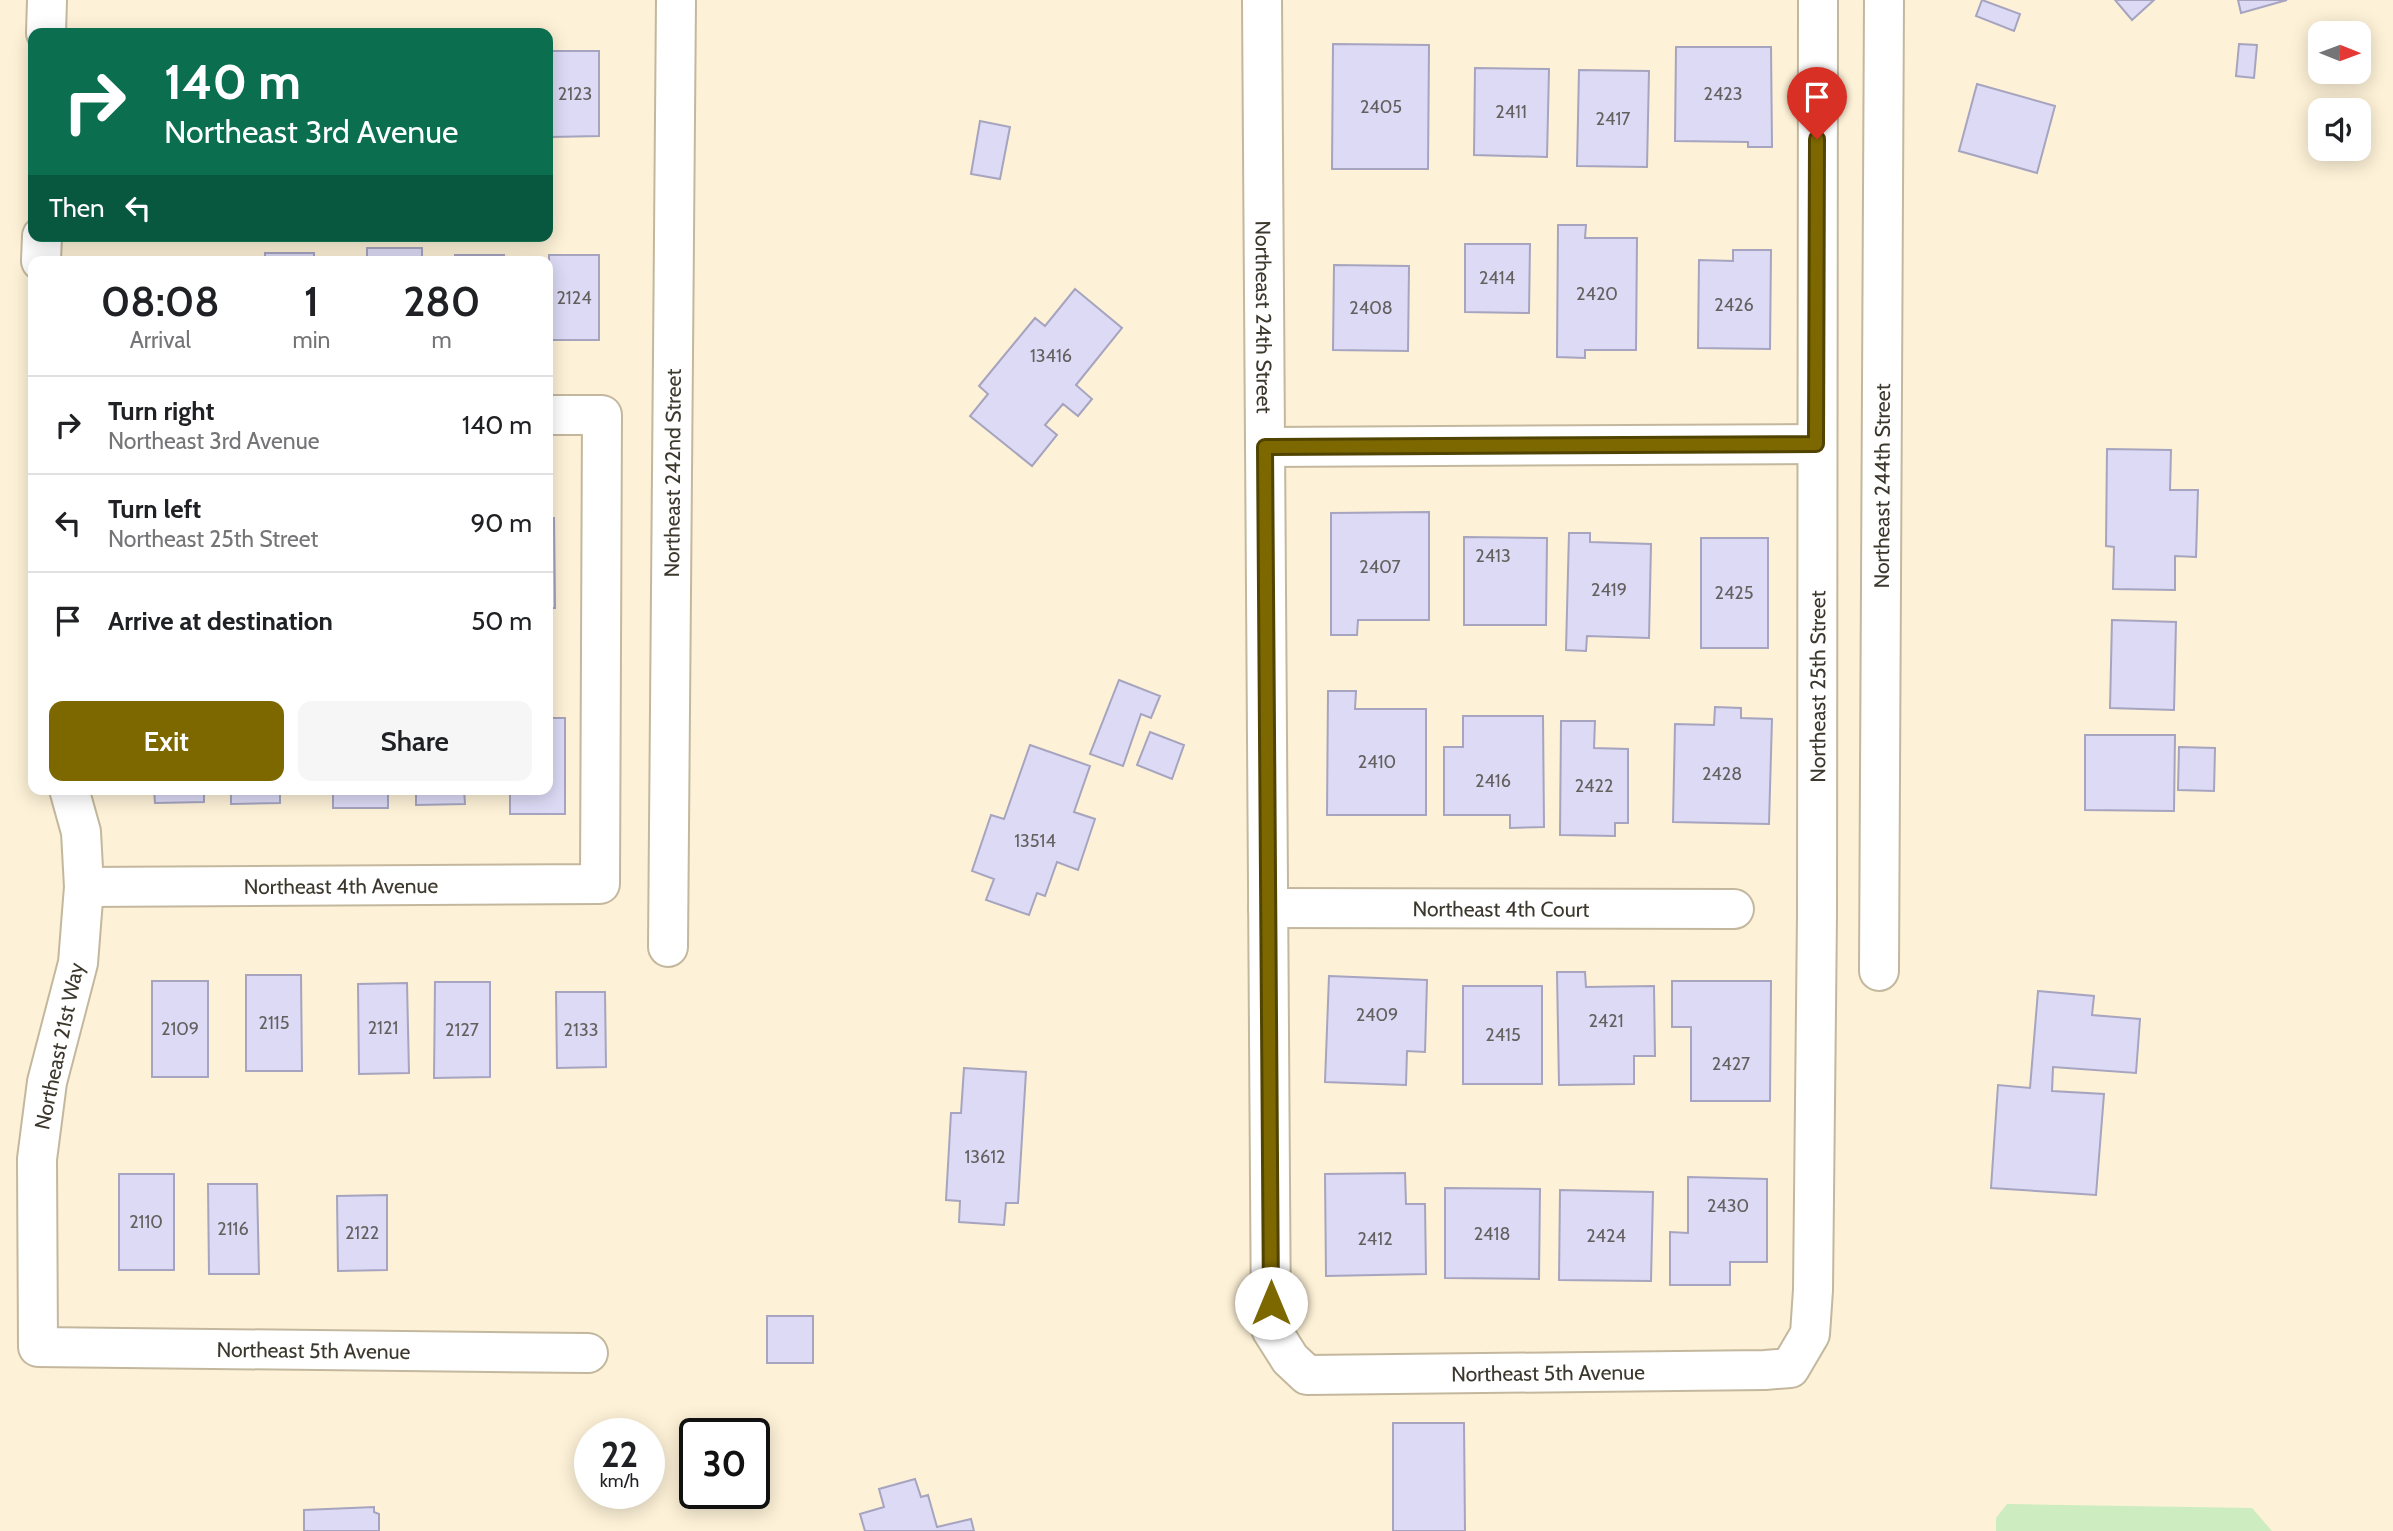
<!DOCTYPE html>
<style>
body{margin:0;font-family:Cabin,sans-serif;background:#f6f6f6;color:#202124;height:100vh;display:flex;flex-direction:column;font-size:26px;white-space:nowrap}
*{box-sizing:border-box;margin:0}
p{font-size:23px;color:#757577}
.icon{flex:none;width:38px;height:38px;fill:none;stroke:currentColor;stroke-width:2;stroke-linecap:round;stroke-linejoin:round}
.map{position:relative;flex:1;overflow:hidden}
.side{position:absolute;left:28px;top:256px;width:525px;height:539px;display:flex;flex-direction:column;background:#fff;border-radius:14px;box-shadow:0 4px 18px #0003}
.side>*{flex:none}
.top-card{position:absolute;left:28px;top:28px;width:525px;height:214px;border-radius:14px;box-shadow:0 4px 18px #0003;background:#0b6e4f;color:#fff;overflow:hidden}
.needle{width:46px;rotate:91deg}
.tools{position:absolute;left:2308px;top:21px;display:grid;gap:14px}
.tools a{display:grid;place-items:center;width:63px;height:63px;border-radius:14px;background:#fff;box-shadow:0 4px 18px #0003;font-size:35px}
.speed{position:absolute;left:574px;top:1418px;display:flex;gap:14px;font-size:35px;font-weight:700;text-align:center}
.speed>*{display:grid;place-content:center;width:91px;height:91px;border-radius:50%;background:#fff;box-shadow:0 4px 18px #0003;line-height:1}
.speed small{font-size:18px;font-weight:400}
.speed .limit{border:4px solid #111;border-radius:10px;background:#fff;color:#111}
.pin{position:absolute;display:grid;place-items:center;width:60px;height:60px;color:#fff;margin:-72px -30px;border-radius:50% 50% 50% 0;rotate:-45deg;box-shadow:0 0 7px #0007}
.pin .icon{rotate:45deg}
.me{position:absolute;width:77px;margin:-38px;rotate:0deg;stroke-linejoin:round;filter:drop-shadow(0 0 5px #0008)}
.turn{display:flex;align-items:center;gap:24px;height:147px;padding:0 21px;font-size:32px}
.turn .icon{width:91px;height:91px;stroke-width:2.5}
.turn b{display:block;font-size:49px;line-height:60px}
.then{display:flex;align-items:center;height:66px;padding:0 21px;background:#0003;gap:14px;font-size:26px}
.eta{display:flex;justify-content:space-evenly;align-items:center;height:119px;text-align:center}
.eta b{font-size:42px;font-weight:600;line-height:49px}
.primary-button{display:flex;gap:14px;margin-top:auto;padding:14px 21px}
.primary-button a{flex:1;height:80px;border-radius:14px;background:#7d6800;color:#fff;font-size:28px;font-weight:600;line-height:80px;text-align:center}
.primary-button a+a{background:#f6f6f6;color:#202124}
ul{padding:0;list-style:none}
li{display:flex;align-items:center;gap:21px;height:98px;padding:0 21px;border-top:2px solid #e0e0e0}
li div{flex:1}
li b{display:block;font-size:26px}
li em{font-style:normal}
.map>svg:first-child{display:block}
</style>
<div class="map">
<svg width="2393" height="1531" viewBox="0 0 2393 1531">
<rect width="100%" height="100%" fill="#fdf1d7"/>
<path fill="#cdecbf" d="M2007 1504 2252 1508 2272 1531H1996V1518Z"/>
<path fill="#dcdaf5" stroke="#a6a4be" stroke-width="2" d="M1982 0 2020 14 2014 31 1976 16Z
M2115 0H2154L2132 20Z
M2238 0H2287L2241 13Z
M1333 44 1429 45 1428 169H1332Z
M2239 44 2257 45 2254 78 2236 76Z
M1676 47H1771L1772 147H1748V142L1675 141Z
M550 51H599V136L551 137Z
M1475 68 1549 69 1547 157 1474 155Z
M1579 70 1649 71 1647 167 1577 166Z
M1977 84 2055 106 2037 173 1959 151Z
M980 121 1010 127 1000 179 971 174Z
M1558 225H1586L1585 238H1637L1636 350H1585V358L1557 357Z
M1465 244H1530L1529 313 1465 312Z
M367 248H422V261H367Z
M1733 250H1771L1770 349 1698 348 1699 260 1733 261Z
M265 253H314V261H265Z
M455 255H504V261H455Z
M549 255H599V340H550Z
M1334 265 1409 266 1408 351 1333 350Z
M1075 289 1122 328 1076 385 1092 399 1078 416 1063 404 1045 425 1057 435 1032 466 970 416 988 394 979 386 1035 318 1045 326Z
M2107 449 2171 450 2170 490H2198L2196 557 2175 556V590L2113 589 2114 547 2106 546Z
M1429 512V620H1358L1357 635H1331V513Z
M548 518H554L555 608H548Z
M1569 533H1590V542L1651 544 1649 638 1587 636 1586 651 1566 650Z
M1464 537 1547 538 1546 625H1464Z
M1701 538H1768V648H1701Z
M2112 620 2176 622 2174 710 2110 708Z
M1119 680 1160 696 1151 718 1141 714 1123 766 1090 754Z
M1328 691H1356L1355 709H1426V815H1327Z
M1715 707 1741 708V718L1772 719 1769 824 1673 822 1675 724 1714 725Z
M1463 716H1543L1544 827 1510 828V815H1444V747H1463Z
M548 718H565V814H510V789H548Z
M1561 721H1595L1594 748 1628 749V823H1615V836L1560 835Z
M1150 732 1184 745 1172 779 1137 765Z
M2085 735H2175L2174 811 2085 810Z
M1030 745 1090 766 1074 812 1095 819 1078 870 1057 862 1045 896 1037 893 1029 915 986 900 994 879 972 871 991 815 1004 819Z
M2179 747 2215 748 2214 791 2178 790Z
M154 789H204V802L155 803Z
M231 789H280V803L231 804Z
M333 789H388V808H333Z
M416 789H464L465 804 416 805Z
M1557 972H1585L1586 987 1654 986 1655 1056H1634V1084L1559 1085Z
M246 975H301L302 1071H246Z
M1329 976 1427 980 1425 1052 1407 1051 1406 1085 1325 1082Z
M152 981H208V1077H152Z
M1672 981H1771L1770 1101H1691V1027H1672Z
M435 982H490V1077L434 1078Z
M407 983 409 1073 359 1074 358 984Z
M1463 986H1542V1084H1463Z
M2038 991 2094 996 2092 1015 2140 1019 2136 1073 2053 1067 2052 1091 2104 1094 2096 1195 1991 1188 1998 1085 2030 1088Z
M556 992H605L606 1067 557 1068Z
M964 1068 1026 1072 1018 1203H1006L1004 1225 959 1222 960 1201 946 1200 951 1113H961Z
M1405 1173 1406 1204H1425L1426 1274 1326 1276 1325 1174Z
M119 1174H174V1270H119Z
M1688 1177 1767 1179V1262H1730V1285H1670V1232L1688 1233Z
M208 1184H257L259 1274H209Z
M1445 1188 1540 1189 1539 1279 1445 1278Z
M1560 1190 1653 1192 1651 1281 1559 1280Z
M387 1195V1270L338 1271 337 1196Z
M767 1316H813V1363H767Z
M1393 1423H1464L1465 1531H1393Z
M915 1479 921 1497 928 1495 937 1527 971 1519 974 1531H865L860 1514 884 1507 879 1489Z
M374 1507V1512L379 1514V1531H304V1510Z"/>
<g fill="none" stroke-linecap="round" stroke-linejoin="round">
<defs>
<g id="minor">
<path id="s1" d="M1262 0 1271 1329 1290 1359 1307 1375 1765 1370 1790 1368 1810 1334 1813 1290 1817 915 1818 0"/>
<path d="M46 33 47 0"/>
<path d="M41 261 42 236"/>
<path d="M1265 447 1816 444"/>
<path id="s2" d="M69 789 81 832 84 887 78 963 47 1082 37 1159 38 1347 588 1353"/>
<path id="s3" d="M84 887 600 884 602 415H548"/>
<path id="s4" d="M1268 908 1734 909"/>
<path id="s5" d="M668 947 676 0"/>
<path id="s6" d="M1879 971 1884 0"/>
</g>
</defs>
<use href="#minor" stroke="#c3b89e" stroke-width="42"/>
<use href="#minor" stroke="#fff" stroke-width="38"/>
</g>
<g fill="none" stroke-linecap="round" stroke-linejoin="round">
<defs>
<path id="route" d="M1271 1303 1265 447 1816 444 1817 139"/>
</defs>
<use href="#route" stroke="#514400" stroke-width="18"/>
<use href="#route" stroke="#7d6800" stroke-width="12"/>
</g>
<g text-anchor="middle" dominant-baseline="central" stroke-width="5" stroke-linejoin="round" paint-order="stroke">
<g font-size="18" fill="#64605f">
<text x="575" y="94">2123</text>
<text x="1723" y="94">2423</text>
<text x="1381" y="107">2405</text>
<text x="1511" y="112">2411</text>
<text x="1613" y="119">2417</text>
<text x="1497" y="278">2414</text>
<text x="1597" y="294">2420</text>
<text x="574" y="298">2124</text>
<text x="1734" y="305">2426</text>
<text x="1371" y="308">2408</text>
<text x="1051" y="356">13416</text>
<text x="1493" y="556">2413</text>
<text x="1380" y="567">2407</text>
<text x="1609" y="590">2419</text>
<text x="1734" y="593">2425</text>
<text x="1377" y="762">2410</text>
<text x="1722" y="774">2428</text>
<text x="1493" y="781">2416</text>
<text x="1594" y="786">2422</text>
<text x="1035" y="841">13514</text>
<text x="1377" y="1015">2409</text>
<text x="1606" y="1021">2421</text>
<text x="274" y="1023">2115</text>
<text x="383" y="1028">2121</text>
<text x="180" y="1029">2109</text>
<text x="462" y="1030">2127</text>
<text x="581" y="1030">2133</text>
<text x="1503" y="1035">2415</text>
<text x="1731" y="1064">2427</text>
<text x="985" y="1157">13612</text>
<text x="1728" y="1206">2430</text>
<text x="146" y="1222">2110</text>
<text x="233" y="1229">2116</text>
<text x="362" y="1233">2122</text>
<text x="1492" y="1234">2418</text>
<text x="1606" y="1236">2424</text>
<text x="1375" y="1239">2412</text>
</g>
<g font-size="21" fill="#3c382d" stroke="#fff">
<text stroke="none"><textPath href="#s1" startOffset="317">Northeast 24th Street</textPath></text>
<text stroke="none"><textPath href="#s5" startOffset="474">Northeast 242nd Street</textPath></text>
<text stroke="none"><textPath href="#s6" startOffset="485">Northeast 244th Street</textPath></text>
<text stroke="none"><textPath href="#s1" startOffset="2558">Northeast 25th Street</textPath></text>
<text stroke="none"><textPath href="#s3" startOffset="257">Northeast 4th Avenue</textPath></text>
<text stroke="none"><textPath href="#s4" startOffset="233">Northeast 4th Court</textPath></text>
<text transform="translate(59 1046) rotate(-78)">Northeast 21st Way</text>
<text stroke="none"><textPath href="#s2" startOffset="840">Northeast 5th Avenue</textPath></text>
<text stroke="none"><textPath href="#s1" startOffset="1629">Northeast 5th Avenue</textPath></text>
</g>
</g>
</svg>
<div class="tools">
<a><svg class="needle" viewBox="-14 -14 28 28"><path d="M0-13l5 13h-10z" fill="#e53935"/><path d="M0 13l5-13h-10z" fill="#757577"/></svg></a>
<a><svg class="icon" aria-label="sound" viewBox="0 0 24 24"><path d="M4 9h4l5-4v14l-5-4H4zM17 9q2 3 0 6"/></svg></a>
</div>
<div class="speed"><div>22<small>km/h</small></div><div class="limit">30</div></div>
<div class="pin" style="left:1817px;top:139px;background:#d93025"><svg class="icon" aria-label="arrive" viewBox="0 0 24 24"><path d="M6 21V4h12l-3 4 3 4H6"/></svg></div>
<svg class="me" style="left:1271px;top:1303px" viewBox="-20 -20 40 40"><circle r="19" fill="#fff"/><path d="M0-13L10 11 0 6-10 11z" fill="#7d6800"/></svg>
<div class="top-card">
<div class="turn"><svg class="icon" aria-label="right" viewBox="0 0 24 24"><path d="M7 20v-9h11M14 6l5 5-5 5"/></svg><div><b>140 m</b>Northeast 3rd Avenue</div></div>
<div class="then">Then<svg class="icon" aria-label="left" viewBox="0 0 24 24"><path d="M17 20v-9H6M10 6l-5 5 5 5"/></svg></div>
</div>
<section class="side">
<div class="eta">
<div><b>08:08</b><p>Arrival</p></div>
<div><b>1</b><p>min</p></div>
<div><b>280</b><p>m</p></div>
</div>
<ul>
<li><svg class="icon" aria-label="right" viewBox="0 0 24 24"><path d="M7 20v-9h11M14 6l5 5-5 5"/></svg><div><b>Turn right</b><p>Northeast 3rd Avenue</p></div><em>140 m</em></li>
<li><svg class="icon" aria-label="left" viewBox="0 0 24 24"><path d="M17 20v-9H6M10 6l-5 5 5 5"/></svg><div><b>Turn left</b><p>Northeast 25th Street</p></div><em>90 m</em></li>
<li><svg class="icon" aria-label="arrive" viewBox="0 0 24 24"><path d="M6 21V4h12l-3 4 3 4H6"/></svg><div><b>Arrive at destination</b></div><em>50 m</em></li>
</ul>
<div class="primary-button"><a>Exit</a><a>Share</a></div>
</section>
</div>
